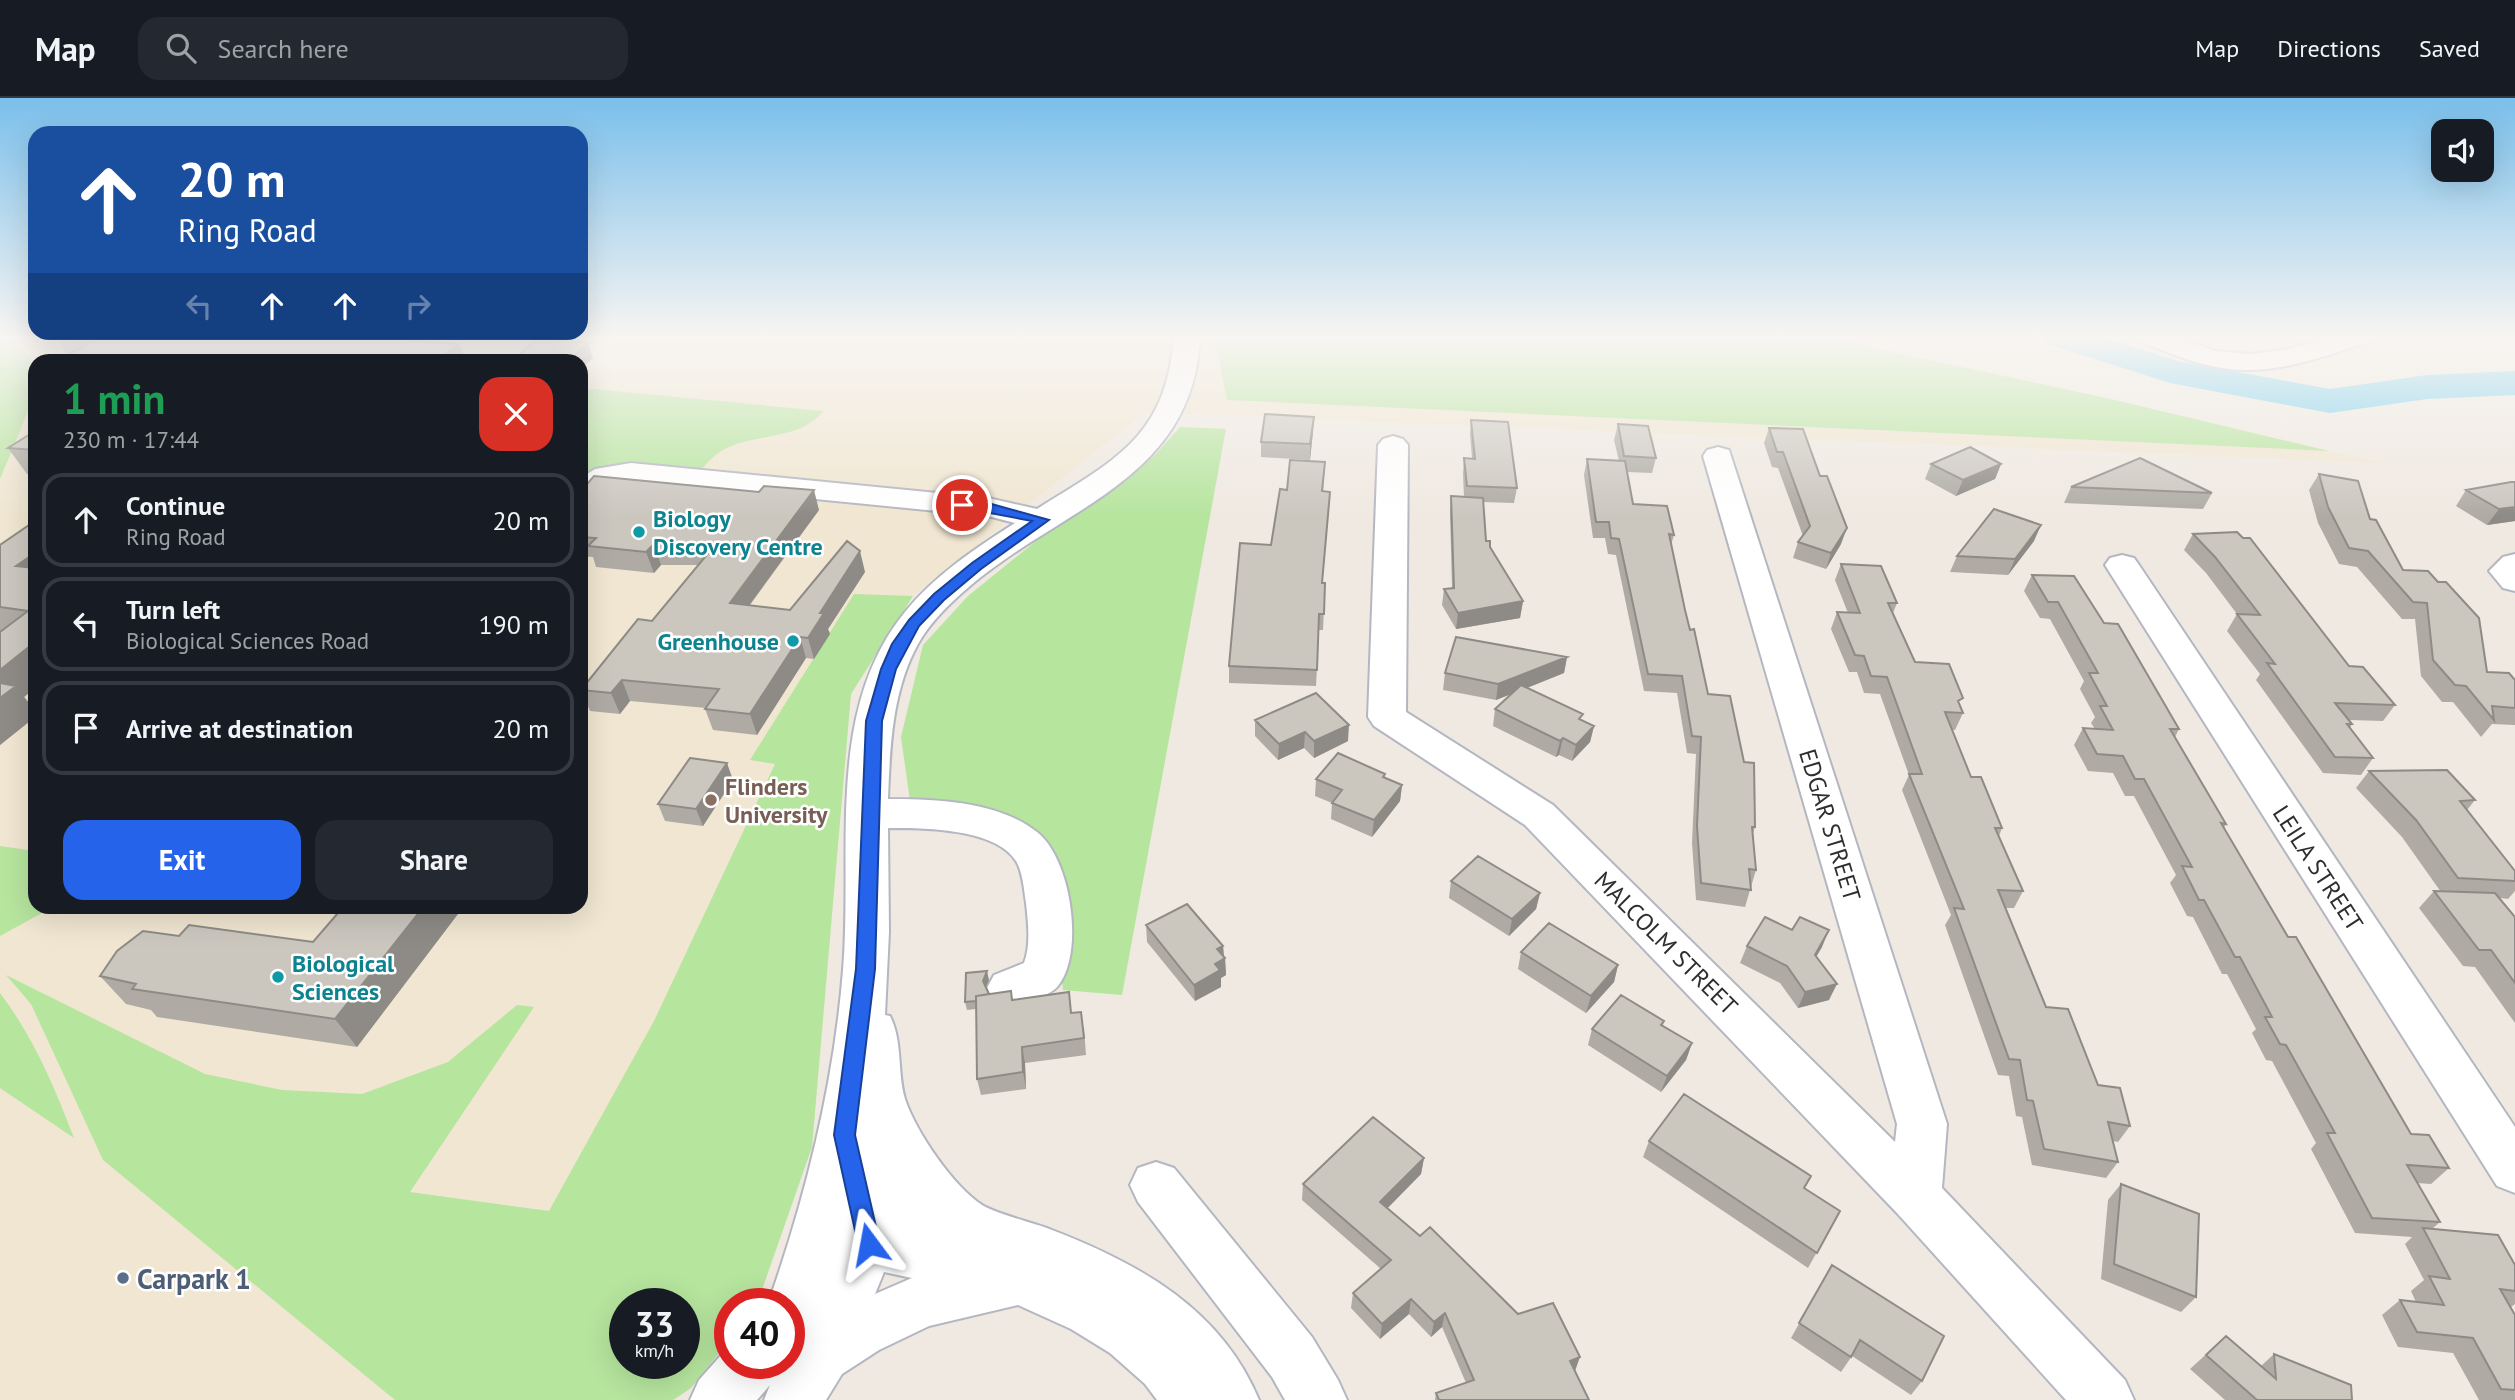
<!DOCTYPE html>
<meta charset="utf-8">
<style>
body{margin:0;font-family:"PT Sans",sans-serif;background:#242831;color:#f1f3f6;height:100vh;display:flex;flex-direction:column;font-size:26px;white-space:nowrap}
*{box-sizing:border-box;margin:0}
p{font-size:23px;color:#9ea1a6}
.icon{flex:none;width:38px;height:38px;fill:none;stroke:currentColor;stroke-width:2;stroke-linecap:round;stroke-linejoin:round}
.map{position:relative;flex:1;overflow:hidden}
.drawer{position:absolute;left:28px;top:256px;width:560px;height:560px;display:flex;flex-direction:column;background:#171b24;border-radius:21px;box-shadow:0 7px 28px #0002}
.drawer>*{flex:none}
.banner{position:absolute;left:28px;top:28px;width:560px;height:214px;border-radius:21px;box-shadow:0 7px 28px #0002;background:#1a4fa0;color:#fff;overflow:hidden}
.fabs{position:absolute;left:2431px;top:21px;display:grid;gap:14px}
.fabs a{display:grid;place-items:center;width:63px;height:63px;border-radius:14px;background:#171b24;box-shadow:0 7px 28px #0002;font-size:35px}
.speed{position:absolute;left:609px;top:1190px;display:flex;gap:14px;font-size:35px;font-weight:700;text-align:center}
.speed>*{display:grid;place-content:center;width:91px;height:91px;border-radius:50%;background:#171b24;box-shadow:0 7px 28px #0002;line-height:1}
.speed small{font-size:18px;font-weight:400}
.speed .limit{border:10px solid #d22;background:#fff;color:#111}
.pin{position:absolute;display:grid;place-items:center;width:60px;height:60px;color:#fff;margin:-30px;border:4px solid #fff;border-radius:50%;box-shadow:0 2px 7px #0007}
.me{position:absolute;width:77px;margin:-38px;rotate:347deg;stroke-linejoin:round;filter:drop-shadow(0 0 5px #0008)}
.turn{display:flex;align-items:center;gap:24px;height:147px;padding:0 35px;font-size:32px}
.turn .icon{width:91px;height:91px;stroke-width:2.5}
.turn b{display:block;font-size:49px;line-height:60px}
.lanes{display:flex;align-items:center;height:66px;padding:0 35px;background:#0003;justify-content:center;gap:35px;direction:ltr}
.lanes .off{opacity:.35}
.round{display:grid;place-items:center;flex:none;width:74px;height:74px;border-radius:21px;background:#242831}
.overview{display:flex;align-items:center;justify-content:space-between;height:119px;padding:0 35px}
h1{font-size:42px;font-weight:800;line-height:52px;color:#1e9e55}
.primary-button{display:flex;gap:14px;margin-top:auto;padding:14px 35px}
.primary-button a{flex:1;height:80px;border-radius:21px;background:#2563eb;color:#fff;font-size:28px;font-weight:800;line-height:80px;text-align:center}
.primary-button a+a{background:#242831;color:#f1f3f6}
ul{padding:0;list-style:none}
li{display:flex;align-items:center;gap:21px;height:94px;margin:0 14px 10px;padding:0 21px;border:4px solid #363941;border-radius:21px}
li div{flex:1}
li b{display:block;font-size:26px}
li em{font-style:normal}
header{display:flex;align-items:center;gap:42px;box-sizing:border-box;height:98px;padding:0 35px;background:#171b24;border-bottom:2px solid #363941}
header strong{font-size:33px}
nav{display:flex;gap:38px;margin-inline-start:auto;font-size:24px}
.search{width:490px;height:63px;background:#242831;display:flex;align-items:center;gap:18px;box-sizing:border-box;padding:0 24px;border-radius:21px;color:#9ea1a6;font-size:26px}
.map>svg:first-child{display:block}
</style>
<header>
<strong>Map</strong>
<div class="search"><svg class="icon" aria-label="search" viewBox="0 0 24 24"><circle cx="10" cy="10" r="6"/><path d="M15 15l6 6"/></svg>Search here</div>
<nav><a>Map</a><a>Directions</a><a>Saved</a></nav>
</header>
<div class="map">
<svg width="2515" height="1302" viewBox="0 0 2515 1302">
<rect width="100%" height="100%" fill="#efe9e1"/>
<path fill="#f0e6d1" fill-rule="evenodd" d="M0 237H1799L2384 365 1145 314 913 498 851 596 812 1049 757 1206H730V1241L691 1290 676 1302H0ZM35 262H581V808H35ZM625 1206H684V1265H625Z"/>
<path fill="#b6e59e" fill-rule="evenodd" d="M0 237H8L35 265V296L0 381Z
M1214 237H1814L2115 302 2329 353 1227 302Z
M581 290 593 291 823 313C801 342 758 335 727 350 712 357 704 369 694 380L581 393Z
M1180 329 1226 331 1122 897 1063 892 1046 752 910 703 901 639 923 547 968 498 1046 435 1120 386 1155 357Z
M854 496 913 498 851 596 812 1049 757 1206H730V1241L691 1290 673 1302H395L103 1062 31 906 6 877 205 976 282 992 362 996 448 964 517 907 534 909 410 1094 549 1113 654 923 775 666 750 662ZM625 1206H684V1265H625Z
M0 748 35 753V808L53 809 0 838Z
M0 895C34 940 54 988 74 1040L0 990Z"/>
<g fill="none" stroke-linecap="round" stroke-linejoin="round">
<path fill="#75cff0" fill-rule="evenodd" d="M2040 237H2096L2177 263 2330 291 2427 277 2515 273V297L2427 301 2330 315 2170 285 2045 245Z"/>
<defs>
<path id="minor" d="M386 237H416L386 262H357Z
M1174 237H1200C1195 385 1056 410 963 494 946 509 929 526 918 546 892 593 890 649 888 701 935 701 998 703 1037 734 1071 760 1085 855 1058 888 1052 895 1043 898 1035 901 1018 906 1010 909 994 903L987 890 994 877 1024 865C1031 847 1028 824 1026 805 1024 793 1023 774 1016 763 995 730 923 730 888 730L889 834 885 917 890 918C903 944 897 974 905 1001 916 1034 953 1088 982 1107 996 1116 1035 1125 1052 1132 1140 1166 1221 1211 1259 1302H1157L1145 1286 1110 1255 1071 1231 1018 1207 929 1228 879 1252 842 1276 826 1302H764L770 1287 757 1302H690L699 1282 730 1247V1265H780L775 1277 783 1265H789V1256L803 1233 794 1237 789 1235V1206H768C806 1098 834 986 843 872 853 754 824 613 905 514 935 477 976 450 1015 425L988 418 631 383C611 385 600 399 581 403V380L595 371 631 365 988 400 1037 411C1115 362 1167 339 1174 237ZM884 1174 912 1180 875 1196Z
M2135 237H2172L2215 253 2252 256 2289 251 2336 237H2375L2371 243C2320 260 2266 281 2211 268 2186 263 2163 252 2139 243Z
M1393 338 1403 341 1408 347 1406 614 1553 707 1895 1044 1897 1026 1703 358 1707 352 1718 349 1729 352 1947 1026 1942 1090 2125 1282 2134 1302H2066L1897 1115 1525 727 1374 628 1368 619 1378 347 1383 341Z
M2515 456V493L2503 490 2489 473 2503 459Z
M2122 457 2134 460 2139 467 2515 1029V1095L2497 1088 2105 467 2110 460Z
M1156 1064 1174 1070 1312 1239 1338 1282 1347 1302H1285L1272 1279 1138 1104 1130 1087 1138 1070Z"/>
</defs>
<use href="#minor" stroke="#b4b7c1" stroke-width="4"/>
<use href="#minor" fill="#fff" fill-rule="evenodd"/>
</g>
<path fill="#afaba4" d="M55 237H376L374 240 459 246 466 262H59L69 257H67Z
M1471 322 1517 390 1514 405 1483 404 1486 443 1523 503 1520 520 1456 531 1442 507 1444 491 1452 490 1450 414 1451 398 1464 399 1463 376 1464 360H1472L1470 337Z
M1618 326 1656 360 1652 375 1627 374 1633 406 1674 437 1671 447 1690 532 1708 596 1755 729 1753 735 1756 772 1745 809 1696 802 1692 745 1696 656 1687 655 1677 595 1644 593 1616 457 1608 456 1605 440H1593L1584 377 1587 361 1619 363 1614 342Z
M1769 330 1841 446 1826 471 1793 460 1798 444 1803 438 1778 370 1772 369 1764 345Z
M35 333V377L27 376 8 350Z
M1313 334 1310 362 1261 359V344Z
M1325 364 1323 393 1329 409 1322 485H1325L1323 532H1319L1316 588 1229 585V568L1271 447Z
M1931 366H2001L1995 381 1956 398 1925 381Z
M2319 376 2370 421 2403 472 2487 574 2515 582V627L2492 626 2481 639 2453 604H2442L2421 578 2415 521H2402L2357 469 2339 466 2318 425 2309 392Z
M2515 384V423L2487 427 2456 408 2466 392Z
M2071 389 2212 395 2203 411 2064 405Z
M581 393 819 412 750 507 790 512 865 474 828 531 830 536 814 561 806 560 757 637 713 632 705 611 706 610 630 603 620 616 590 613 581 591 652 523 698 467H661L654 475 596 469 593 459 581 458Z
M35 423V590L24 599 35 612V619L0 647V447Z
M2193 436 2395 607 2383 623 2349 622 2352 626 2350 630 2373 660 2361 677 2323 675 2256 582 2260 576 2227 533 2237 516 2206 475 2184 452Z
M2034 443 2008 477 1950 474 1957 458Z
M1841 466 1897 505 1893 515 1915 564 1960 607 1963 615 1955 632H1952L1971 679 2002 730 1999 738 2023 793 2014 810H2006L2046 909 2098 987 2130 1028 2118 1044 2113 1043 2118 1064 2106 1080 2032 1067 2022 1019 2016 1018 2009 978 1998 977 1945 827 1951 817 1902 692 1909 677 1880 596 1864 595 1857 574H1849L1831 531 1837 514 1848 515 1835 482Z
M2032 477 2104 525 2179 631 2175 639 2226 726 2224 730 2288 839 2411 1036 2449 1070 2431 1086 2417 1085 2440 1124 2432 1131 2515 1167V1206L2511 1209 2515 1217V1302H2479L2453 1255 2398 1249 2382 1217 2400 1202 2416 1204 2411 1193 2424 1182 2405 1146 2412 1139 2355 1135 2311 1051 2316 1045 2272 963 2266 962 2252 935 2256 931 2227 876H2222L2193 819 2187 818 2170 785 2176 777 2134 698H2125L2113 675 2088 673 2074 647 2083 630 2095 631 2091 625 2095 619 2080 591 2084 583 2050 521 2040 520 2024 493Z
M1567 559 1564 575 1527 590 1582 622 1594 628 1590 644 1572 663 1559 657 1556 659 1493 628 1495 611 1511 596 1496 602 1443 592 1445 575Z
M1255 622 1348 643 1314 660 1304 650 1278 662 1255 638Z
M2369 673 2475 702 2467 712 2515 783V793L2508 801 2500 800 2515 819V925L2475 869 2463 868 2419 810 2434 793 2441 794 2402 739 2356 690Z
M1385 676V680L1402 687 1400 703 1372 739 1331 721 1332 705 1315 698 1316 681Z
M733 682 703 728 665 723 658 706Z
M1451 783 1540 795 1536 811 1509 838 1449 800Z
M344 808H464L357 949 157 919 151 912 126 906 100 878 179 838 313 844Z
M1146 827 1223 848 1224 858 1225 860 1226 877 1221 880V889L1195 903 1147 844Z
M1747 848 1822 849 1816 858 1829 902 1798 910 1780 885 1740 865Z
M1521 854 1618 867 1614 884 1586 915 1518 871Z
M989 882 986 889 989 896 1072 915 1084 930 1086 957 1025 965 1026 991 981 997 977 981 976 911 967 912 965 904Z
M1664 923 1663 927 1692 945 1686 962 1661 994 1588 947 1592 931Z
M1649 1043 1804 1090 1840 1113 1808 1170 1643 1059Z
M1424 1060 1421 1076 1387 1110 1575 1273 1589 1302H1435L1436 1295 1466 1285 1442 1229 1431 1239 1409 1216 1380 1241 1351 1210 1353 1195 1381 1171 1302 1102 1303 1086Z
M2121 1086 2196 1199 2181 1214 2101 1181 2108 1102Z
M1832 1167 1922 1283 1911 1297 1852 1258 1841 1274 1791 1240Z
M2226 1238 2261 1268 2274 1256 2352 1302H2225L2190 1271Z"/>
<path fill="#8e8b86" d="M340 237H376L352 262Z
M588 245 593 260 581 271V262H569Z
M459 246 466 262H438Z
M1314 319 1313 334 1310 362V346Z
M2001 366 1995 381 1956 398 1963 382Z
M814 392 819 412 736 525 730 505Z
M1330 394 1329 409 1321 501 1322 485Z
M2515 409V423L2487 427 2499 411Z
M2041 427 2034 443 2008 477 2015 461Z
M1847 430 1841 446 1826 471 1831 455Z
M654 446 661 467 654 475 646 454Z
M860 453 865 474 828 531 830 536 814 561 808 540 820 515Z
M35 455V493L16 468Z
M1523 503 1520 520 1456 531 1458 515Z
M800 539 806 560 757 637 750 616Z
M35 544V590L24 599 35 612V619L0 647V572Z
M1567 559 1564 575 1496 602 1498 586Z
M622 582 630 603 620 616 611 595Z
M1349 627 1348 643 1314 660V643Z
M1594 628 1590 644 1572 663 1576 647Z
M1305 634 1304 650 1278 662 1279 646Z
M1563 640 1559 657 1556 659 1560 643Z
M727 665 733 682 703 728 696 711Z
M1402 687 1400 703 1372 739 1374 722Z
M1540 795 1536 811 1509 838 1512 821Z
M424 808H464L357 949 335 921Z
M1829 832 1822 849 1808 873 1815 857Z
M1223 848 1224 861 1225 860 1226 877 1221 880V889L1195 903 1194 887 1215 866 1217 851Z
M1618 867 1614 884 1586 915 1591 898Z
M987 873 989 882 985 891 983 883Z
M1837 886 1829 902 1798 910 1805 894Z
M1692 945 1686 962 1661 994 1667 978Z
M1022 949 1025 965 1026 991 1023 974Z
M1424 1060 1421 1076 1378 1120 1380 1104Z
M1411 1201 1409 1216 1380 1241 1382 1226Z
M1445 1215 1442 1229 1431 1239 1434 1224Z
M1580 1259 1575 1273 1570 1263Z"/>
<path fill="#cbc7bf" stroke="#8e8b86" stroke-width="2" d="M104 237H340L459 246 438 262H59Z
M537 241 588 245 569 262H513Z
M1265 316 1314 319 1310 346 1261 344Z
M1471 322 1508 324 1517 390 1467 388 1464 360 1475 361Z
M1618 326 1648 328 1656 360 1624 358Z
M1769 330 1803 331 1820 378H1827L1847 430 1831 455 1798 444 1810 428 1783 354H1777Z
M35 333V352L8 350Z
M1970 349 2001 366 1963 382 1931 366Z
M2140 360 2212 395 2071 389Z
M1587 361 1625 363 1633 406 1667 408 1674 437 1669 436 1685 512 1690 532 1694 531 1708 596 1730 598 1744 664 1754 665 1755 729H1752L1756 772 1749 771 1751 792 1701 785 1697 728 1701 639 1692 638 1682 578 1648 576 1619 441 1611 440 1609 424H1596Z
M1290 362 1325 364 1322 393 1330 394 1322 485H1325L1324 516H1319L1317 572 1229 568 1240 445 1271 447 1280 391 1287 392Z
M2319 376 2358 383 2370 421 2376 422 2403 472 2428 473 2438 484H2446L2479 520 2487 574 2509 575 2515 582V610L2492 608 2494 622 2466 588 2455 587 2433 562 2427 505 2413 504 2368 453 2349 450 2328 409Z
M594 378 759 394 764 388 814 392 730 505 790 512 847 443 860 453 820 515H824L808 540 800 539 750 616 705 611 719 591 622 582 611 595 581 592 638 521 652 523 715 447 654 446 646 454 588 448 596 440 581 439V393Z
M2511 384H2515V409L2499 411 2466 392Z
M1451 398 1483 400 1486 443H1490V449L1523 503 1458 515 1444 491 1454 490Z
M1994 411 2041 427 2015 461 1957 458Z
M35 423V455L16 468 35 470V544L0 572V534L28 513 0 509V447Z
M2237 434 2243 440H2250L2349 568 2363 569 2395 607 2335 605 2352 626H2347L2373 660 2335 659 2267 565 2275 566 2237 516 2260 517 2215 459 2193 436Z
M1841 466 1881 468 1897 505H1888L1915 564 1949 566 1963 600 1958 603 1963 615 1945 614 1971 679H1981L2002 730H1995L2023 793 1998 792 2046 909 2068 911 2098 987 2120 990 2130 1028 2108 1024 2118 1064 2044 1051 2033 1003 2027 1002 2020 962 2009 961 1954 810 1964 811 1909 676H1922L1887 579 1871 578 1864 558 1855 557 1837 514 1860 515Z
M2032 477 2074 478 2104 525 2118 526 2179 631H2170L2226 726 2221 725 2288 839H2296L2411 1036 2429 1037 2449 1070 2407 1067 2440 1124 2372 1120 2327 1035H2335L2286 947 2280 946 2265 919H2272L2240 859H2235L2204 802H2199L2182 768 2192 769 2144 681H2135L2123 658 2097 656 2083 630 2113 632 2100 608H2107L2089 575H2098L2058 504H2048Z
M1456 539 1567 559 1498 586 1445 575Z
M0 585 16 588 0 600Z
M1521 587 1583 616 1579 621 1594 628 1576 647 1563 640 1560 643 1495 611Z
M1316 595 1349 627 1314 643 1305 634 1279 646 1255 622Z
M1338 655 1385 676 1383 679 1402 687 1374 722 1332 705 1342 692 1316 681Z
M690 660 727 665 696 711 658 706Z
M2447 672 2475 702 2460 703 2515 773V783L2458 780 2416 722 2369 673Z
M1478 758 1540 795 1512 821 1451 783Z
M2434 793 2495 795 2515 819V885L2491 852H2479Z
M1187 806 1223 848 1217 851 1225 860 1215 866 1220 872 1194 887 1146 827Z
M344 808H424L335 921 132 891 136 886 100 878 117 853 143 833 179 838 189 827 313 844Z
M1765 819 1792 832 1800 819 1829 832 1815 857 1837 886 1805 894 1787 868 1747 848Z
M1549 825 1618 867 1591 898 1521 854Z
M987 873 983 883 989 896 976 898V903L965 904 966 875Z
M1011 893 1012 902 1069 894 1071 915 1081 914 1084 940 1022 949 1023 974 977 981 976 898Z
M1621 897 1664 923 1661 927 1692 945 1667 978 1592 931Z
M1684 996 1811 1078 1804 1090 1840 1113 1817 1155 1649 1043Z
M1373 1019 1424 1060 1380 1104 1420 1138 1430 1129 1518 1216 1553 1205 1580 1259 1570 1263 1589 1302H1439L1436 1295 1474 1282 1445 1215 1434 1224 1411 1201 1382 1226 1353 1195 1391 1162 1303 1086Z
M2121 1086 2199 1116 2196 1199 2114 1166Z
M2423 1130 2498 1137 2515 1167V1193L2500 1191 2515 1217V1292L2501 1291 2473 1240 2417 1234 2400 1202 2444 1207 2429 1178 2450 1181Z
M1832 1167 1944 1238 1922 1283 1860 1242 1851 1259 1799 1225Z
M2226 1238 2276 1281 2274 1256 2351 1287 2352 1302H2257L2206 1257Z"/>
<linearGradient id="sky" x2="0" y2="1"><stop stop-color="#7abfeb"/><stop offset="0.57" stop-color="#f8f5f2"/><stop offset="1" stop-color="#f8f5f2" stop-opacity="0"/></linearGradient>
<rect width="2515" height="419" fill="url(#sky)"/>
<path fill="#2563eb" stroke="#184099" stroke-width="2" d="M962 403 988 405 1049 422 981 471 944 502 919 528 896 571 882 623 875 871 855 1037 880 1146 876 1153 869 1156 861 1153 858 1146 834 1037 856 871 866 623 881 571 892 546 909 522 934 496 972 465 1032 423 958 409V404Z"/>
<g fill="#0f9aa8" stroke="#fff" stroke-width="2.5">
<circle cx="639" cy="434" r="7"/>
<circle cx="793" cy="543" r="7"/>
<circle cx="278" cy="879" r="7"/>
</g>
<circle fill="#8d6e63" stroke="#fff" stroke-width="2.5" cx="711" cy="702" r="7"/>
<circle fill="#5c6f8a" stroke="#fff" stroke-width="2.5" cx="123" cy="1180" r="7"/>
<g text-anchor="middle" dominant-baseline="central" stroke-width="5" stroke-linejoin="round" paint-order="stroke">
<g font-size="24" font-weight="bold" fill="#0d838f" stroke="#fff" text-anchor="start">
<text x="653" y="420">Biology<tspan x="653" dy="28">Discovery Centre</tspan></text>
<text x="779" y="543" text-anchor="end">Greenhouse</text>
<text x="292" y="865">Biological<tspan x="292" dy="28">Sciences</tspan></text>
</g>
<g font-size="24" font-weight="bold" fill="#785e54" stroke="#fff" text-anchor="start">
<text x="725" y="688">Flinders<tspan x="725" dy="28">University</tspan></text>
</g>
<g font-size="24" fill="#2e2e2e" stroke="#fff">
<text transform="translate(1830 727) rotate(73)">EDGAR STREET</text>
<text transform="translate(2318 770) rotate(57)">LEILA STREET</text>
<text transform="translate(1666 845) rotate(45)">MALCOLM STREET</text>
</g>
<g font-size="28" font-weight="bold" fill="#4e5e75" stroke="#fff" text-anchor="start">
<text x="137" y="1180">Carpark 1</text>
</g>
</g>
</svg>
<div class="fabs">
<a><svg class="icon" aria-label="sound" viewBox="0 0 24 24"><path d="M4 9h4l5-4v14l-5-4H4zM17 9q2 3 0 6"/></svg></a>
</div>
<div class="speed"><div>33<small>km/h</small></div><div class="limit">40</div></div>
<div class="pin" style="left:962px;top:407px;background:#d93025"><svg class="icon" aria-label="arrive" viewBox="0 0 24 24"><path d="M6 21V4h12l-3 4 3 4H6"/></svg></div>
<svg class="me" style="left:869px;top:1146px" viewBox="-20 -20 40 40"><path d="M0-17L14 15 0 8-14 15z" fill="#2563eb" stroke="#fff" stroke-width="4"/></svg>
<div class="banner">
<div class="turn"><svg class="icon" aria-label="ahead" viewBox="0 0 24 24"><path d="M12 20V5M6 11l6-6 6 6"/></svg><div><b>20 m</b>Ring Road</div></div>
<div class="lanes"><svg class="icon off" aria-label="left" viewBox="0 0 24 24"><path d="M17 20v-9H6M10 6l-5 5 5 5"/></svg><svg class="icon" aria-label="ahead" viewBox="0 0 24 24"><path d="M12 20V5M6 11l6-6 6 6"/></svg><svg class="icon" aria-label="ahead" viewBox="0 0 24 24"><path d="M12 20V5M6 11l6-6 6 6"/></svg><svg class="icon off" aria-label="right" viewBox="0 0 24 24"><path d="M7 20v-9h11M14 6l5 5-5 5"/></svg></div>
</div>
<section class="drawer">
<div class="overview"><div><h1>1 min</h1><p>230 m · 17:44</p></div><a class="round" style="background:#d93025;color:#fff"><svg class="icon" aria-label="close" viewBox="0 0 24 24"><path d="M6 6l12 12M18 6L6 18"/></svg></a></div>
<ul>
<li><svg class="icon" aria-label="ahead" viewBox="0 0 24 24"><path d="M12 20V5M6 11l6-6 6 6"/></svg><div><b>Continue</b><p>Ring Road</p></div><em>20 m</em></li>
<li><svg class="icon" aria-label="left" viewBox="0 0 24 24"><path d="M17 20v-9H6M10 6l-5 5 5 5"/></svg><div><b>Turn left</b><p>Biological Sciences Road</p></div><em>190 m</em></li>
<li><svg class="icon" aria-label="arrive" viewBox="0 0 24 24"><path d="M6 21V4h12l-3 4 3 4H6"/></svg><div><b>Arrive at destination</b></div><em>20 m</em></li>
</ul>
<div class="primary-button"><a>Exit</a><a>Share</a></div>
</section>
</div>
